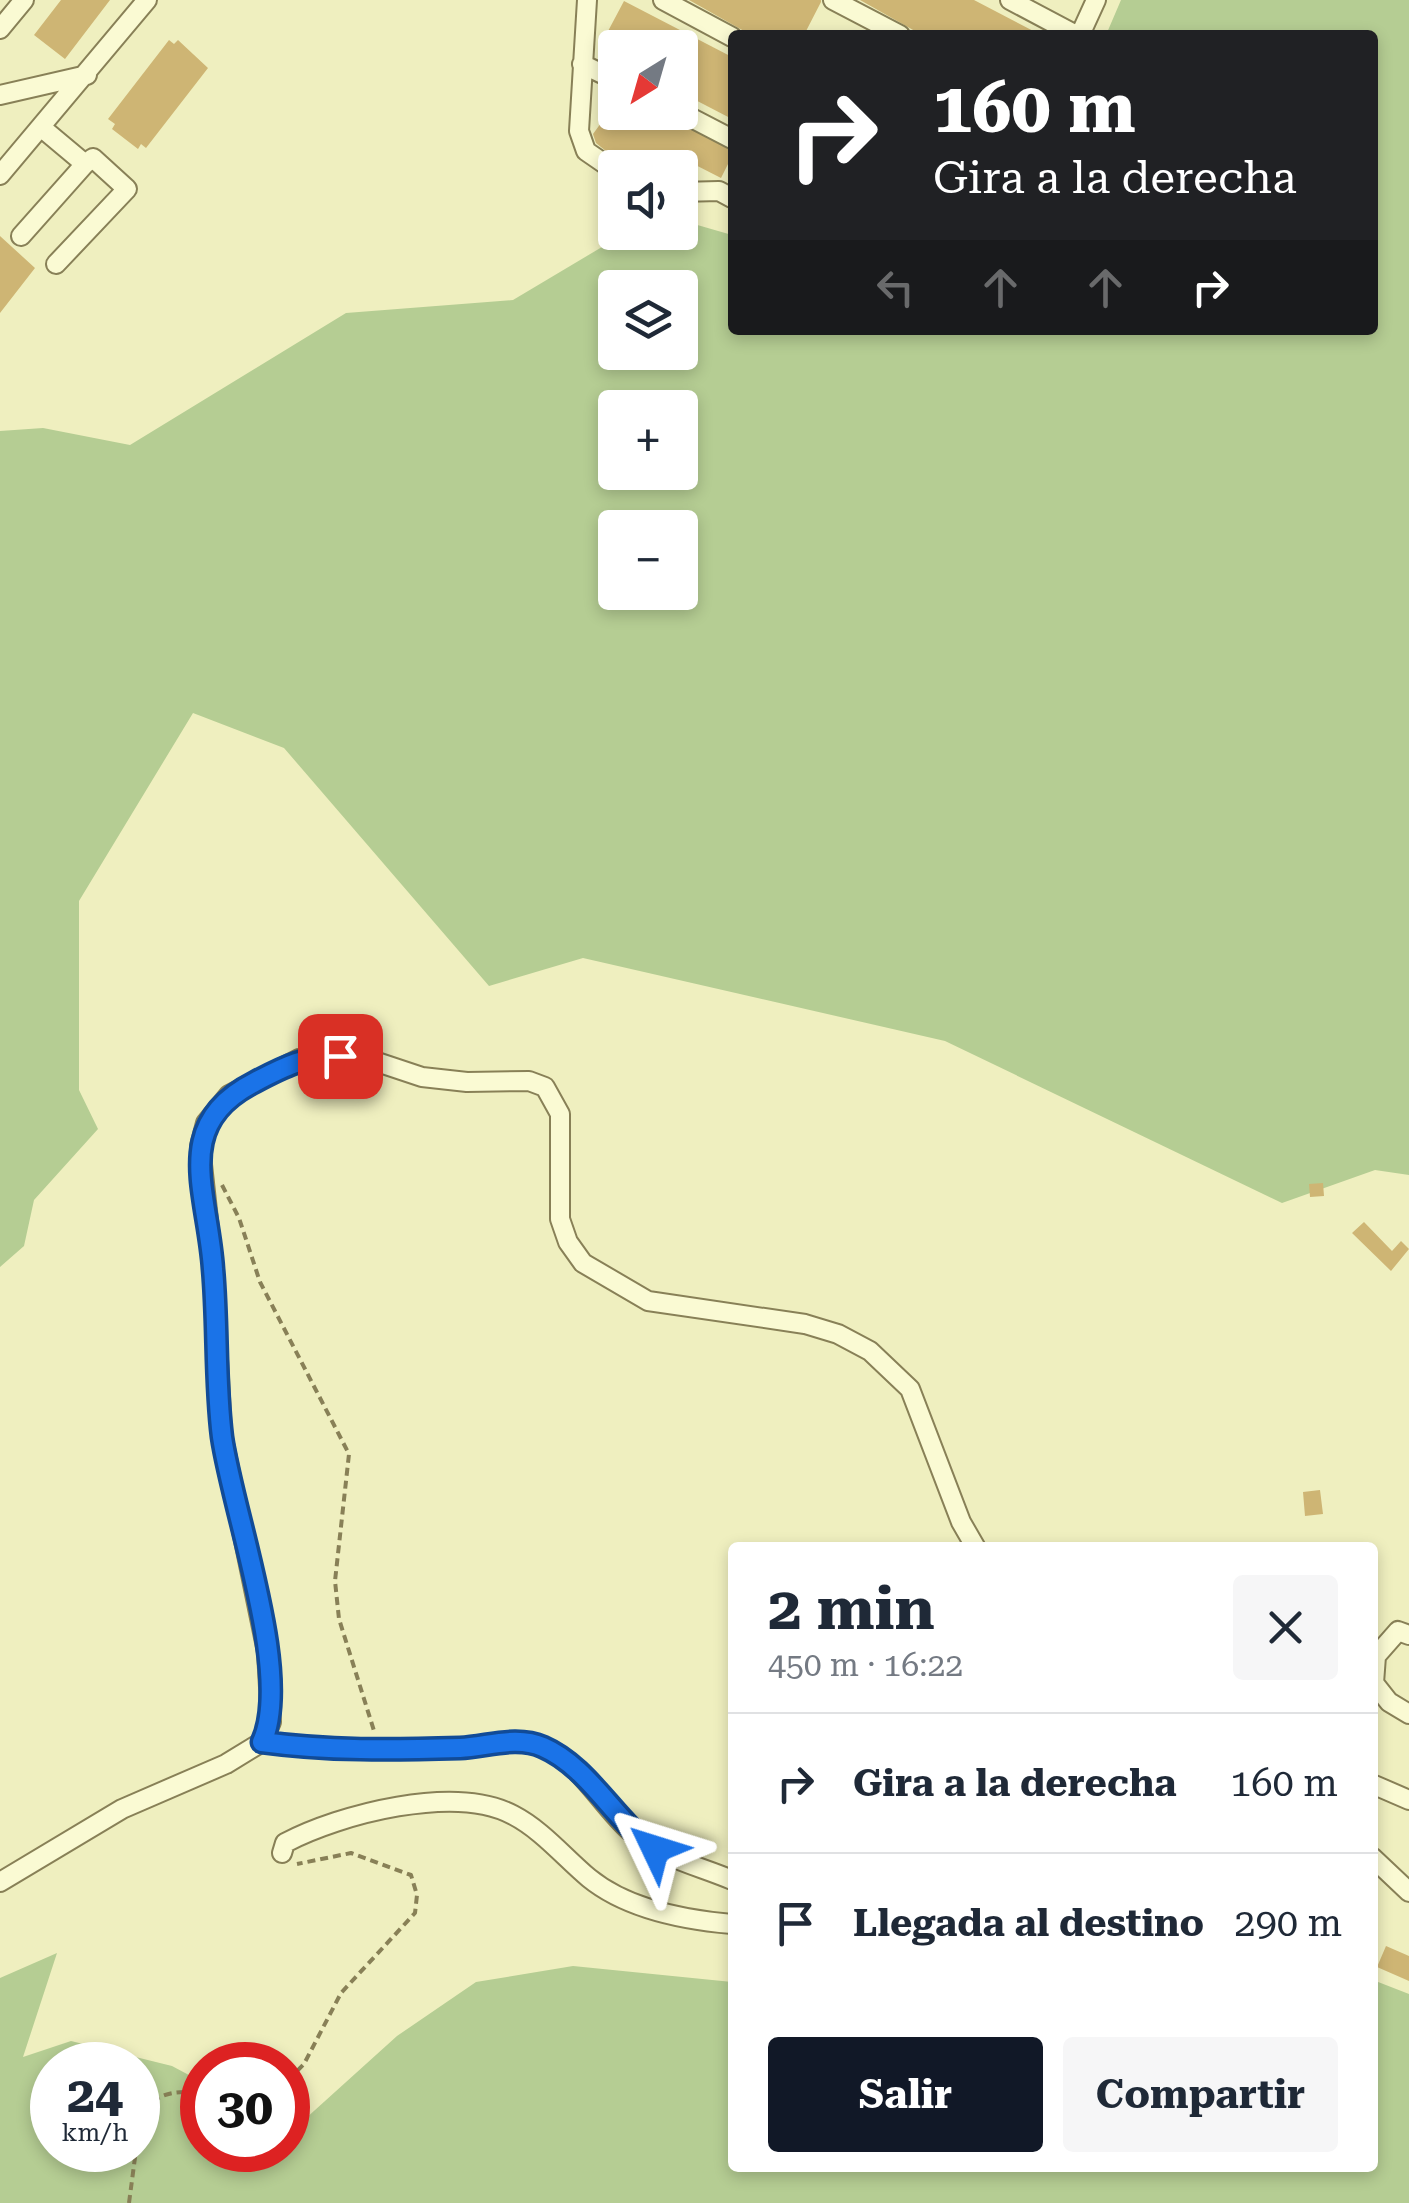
<!DOCTYPE html>
<html lang="es">
<meta charset="utf-8">
<style>
body{margin:0;font-family:"Roboto Serif",serif;background:#f6f6f7;color:#1f2937;height:100vh;display:flex;flex-direction:column;font-size:38px;white-space:nowrap}
*{box-sizing:border-box;margin:0}
p{font-size:32px;color:#747a83}
.icon{flex:none;width:55px;height:55px;fill:none;stroke:currentColor;stroke-width:2;stroke-linecap:round;stroke-linejoin:round}
.map{position:relative;flex:1;overflow:hidden}
.panel{position:absolute;left:728px;top:1542px;width:650px;height:630px;display:flex;flex-direction:column;background:#fff;border-radius:10px;box-shadow:0 5px 15px #0003}
.panel>*{flex:none}
.banner{position:absolute;left:728px;top:30px;width:650px;height:305px;border-radius:10px;box-shadow:0 5px 15px #0003;background:#202124;color:#fff;overflow:hidden}
.needle{width:65px;rotate:217deg}
.buttons{position:absolute;left:598px;top:30px;display:grid;gap:20px}
.buttons a{display:grid;place-items:center;width:100px;height:100px;border-radius:10px;background:#fff;box-shadow:0 5px 15px #0003;font-size:50px}
.speed{position:absolute;left:30px;top:2042px;display:flex;gap:20px;font-size:50px;font-weight:700;text-align:center}
.speed>*{display:grid;place-content:center;width:130px;height:130px;border-radius:50%;background:#fff;box-shadow:0 5px 15px #0003;line-height:1}
.speed small{font-size:25px;font-weight:400}
.speed .limit{border:15px solid #d22;background:#fff;color:#111}
.pin{position:absolute;display:grid;place-items:center;width:85px;height:85px;color:#fff;margin:-42px;border-radius:20px;box-shadow:0 5px 15px #0006}
.me{position:absolute;width:110px;margin:-55px;rotate:311deg;stroke-linejoin:round;filter:drop-shadow(0 0 8px #0008)}
.turn{display:flex;align-items:center;gap:35px;height:210px;padding:0 40px;font-size:45px}
.turn .icon{width:130px;height:130px;stroke-width:2.5}
.turn b{display:block;font-size:70px;line-height:85px}
.lanes{display:flex;align-items:center;height:95px;padding:0 40px;background:#0003;justify-content:center;gap:50px;direction:ltr}
.lanes .off{opacity:.35}
.round{display:grid;place-items:center;flex:none;width:105px;height:105px;border-radius:10px;background:#f6f6f7}
.headline{display:flex;align-items:center;justify-content:space-between;height:170px;padding:0 40px}
h1{font-size:60px;font-weight:700;line-height:75px}
.primary-button{display:flex;gap:20px;margin-top:auto;padding:20px 40px}
.primary-button a{flex:1;height:115px;border-radius:10px;background:#111827;color:#fff;font-size:40px;font-weight:700;line-height:115px;text-align:center}
.primary-button a+a{background:#f6f6f7;color:#1f2937}
ul{padding:0;list-style:none}
li{display:flex;align-items:center;gap:30px;height:140px;padding:0 40px;border-top:2px solid #e0e1e3}
li div{flex:1}
li b{display:block;font-size:38px}
li em{font-style:normal}
.map>svg:first-child{display:block}
</style>
<div class="map">
<svg width="1409" height="2203" viewBox="0 0 1409 2203">
<rect width="100%" height="100%" fill="#efefbf"/>
<path fill="#b5cd93" fill-rule="evenodd" d="M1121 0H1409V1175L1375 1170 1282 1203 945 1041 583 958 489 986 284 748 193 713 79 901V1090L98 1129 34 1200 24 1246 0 1267V431L43 428 130 445 346 313 513 300 607 244 648 233 680 232V224L687 222 732 235V330H1372V35H1106ZM615 288H680V352H615ZM615 408H680V472H615ZM615 528H680V592H615Z
M57 1953 23 2057 71 2041 172 2066 202 2082V2150H288V2126L294 2129 397 2036 476 1982 573 1966 732 1982V2168H1372L1373 1980 1409 1994V2203H0V1978ZM52 2065H138V2150H52Z"/>
<path fill="#ceb574" d="M61 0H110L65 59 34 35Z
M689 0H821V2L804 35H751Z
M860 0H974L1041 35H922Z
M624 1 732 57 728 93 732 95V119L680 92V48H615V59L598 50Z
M169 40 174 44 178 40 208 68 146 148 141 144 138 149 112 129 115 124 108 119Z
M609 112H661L732 151V156L721 178 674 154 667 168H627L596 143 593 134Z
M0 236 35 268 0 313Z
M1323 1183 1324 1196 1310 1197 1309 1184Z
M1364 1222 1392 1251 1401 1241 1409 1249 1391 1271 1352 1233Z
M1320 1490 1323 1514 1305 1516 1303 1492Z
M1386 1946 1409 1956V1981L1377 1967Z"/>
<g fill="none" stroke-linecap="round" stroke-linejoin="round">
<defs>
<path id="minor" d="M587 0 579 131 586 151 615 171
M663 0 732 37
M833 0 900 35
M1010 0 1076 35
M0 29 24 0
M1080 35 1096 0
M582 64 615 80
M0 95 87 75
M680 112 732 139
M0 175 147 0
M680 192 719 191 732 198
M21 236 85 164 42 128
M56 264 127 189 93 158 85 164
M1409 1635 1398 1631 1376 1656 1374 1683 1389 1702 1409 1714
M262 1742C328 1751 394 1750 460 1748 488 1747 516 1735 543 1747 581 1764 600 1804 630 1831 659 1858 697 1865 732 1880
M1372 1784 1409 1800
M282 1853 285 1843C340 1814 455 1784 513 1815 542 1830 564 1857 589 1878 627 1909 685 1920 732 1924
M1372 1857 1409 1892
M0 1882 122 1809 226 1764 262 1742 271 1722 267 1652 222 1434 213 1266 200 1146 206 1123 229 1095 299 1059 362 1057 422 1077 467 1082 529 1081 545 1087 560 1114V1219L568 1242 583 1263 648 1301 805 1324 838 1334 870 1351 910 1389 961 1522 976 1548"/>
</defs>
<use href="#minor" stroke="#888057" stroke-width="22"/>
<path stroke="#888057" stroke-width="4" stroke-dasharray="8 5" stroke-linecap="butt" d="M222 1185 239 1218 260 1282 349 1454 335 1581 339 1619 375 1734
M288 2080 304 2064 341 1993 415 1913 417 1895 411 1875 351 1853 297 1864
M138 2123C151 2093 171 2090 202 2093
M129 2203 136 2150"/>
<use href="#minor" stroke="#fafad3" stroke-width="18"/>
</g>
<g fill="none" stroke-linecap="round" stroke-linejoin="round">
<defs>
<path id="route" d="M340 1056C306 1056 285 1066 255 1082 170 1125 208 1192 213 1269 218 1325 215 1381 222 1437 233 1514 293 1674 262 1742 328 1751 393 1750 460 1748 487 1747 516 1735 543 1747 589 1767 614 1820 655 1849"/>
</defs>
<use href="#route" stroke="#114b97" stroke-width="25"/>
<use href="#route" stroke="#1a73e8" stroke-width="18"/>
</g>
</svg>
<div class="buttons">
<a><svg class="needle" viewBox="-14 -14 28 28"><path d="M0-13l5 13h-10z" fill="#e53935"/><path d="M0 13l5-13h-10z" fill="#747a83"/></svg></a>
<a><svg class="icon" aria-label="sound" viewBox="0 0 24 24"><path d="M4 9h4l5-4v14l-5-4H4zM17 9q2 3 0 6"/></svg></a>
<a><svg class="icon" aria-label="layers" viewBox="0 0 24 24"><path d="M12 4l9 5-9 5-9-5zM3 14l9 5 9-5"/></svg></a>
<a>+</a>
<a>−</a>
</div>
<div class="speed"><div>24<small>km/h</small></div><div class="limit">30</div></div>
<div class="pin" style="left:340px;top:1056px;background:#d93025"><svg class="icon" aria-label="arrive" viewBox="0 0 24 24"><path d="M6 21V4h12l-3 4 3 4H6"/></svg></div>
<svg class="me" style="left:655px;top:1849px" viewBox="-20 -20 40 40"><path d="M0-17L14 15 0 8-14 15z" fill="#1a73e8" stroke="#fff" stroke-width="4"/></svg>
<div class="banner">
<div class="turn"><svg class="icon" aria-label="right" viewBox="0 0 24 24"><path d="M7 20v-9h11M14 6l5 5-5 5"/></svg><div><b>160 m</b>Gira a la derecha</div></div>
<div class="lanes"><svg class="icon off" aria-label="left" viewBox="0 0 24 24"><path d="M17 20v-9H6M10 6l-5 5 5 5"/></svg><svg class="icon off" aria-label="ahead" viewBox="0 0 24 24"><path d="M12 20V5M6 11l6-6 6 6"/></svg><svg class="icon off" aria-label="ahead" viewBox="0 0 24 24"><path d="M12 20V5M6 11l6-6 6 6"/></svg><svg class="icon" aria-label="right" viewBox="0 0 24 24"><path d="M7 20v-9h11M14 6l5 5-5 5"/></svg></div>
</div>
<section class="panel">
<div class="headline"><div><h1>2 min</h1><p>450 m · 16:22</p></div><a class="round"><svg class="icon" aria-label="close" viewBox="0 0 24 24"><path d="M6 6l12 12M18 6L6 18"/></svg></a></div>
<ul>
<li><svg class="icon" aria-label="right" viewBox="0 0 24 24"><path d="M7 20v-9h11M14 6l5 5-5 5"/></svg><div><b>Gira a la derecha</b></div><em>160 m</em></li>
<li><svg class="icon" aria-label="arrive" viewBox="0 0 24 24"><path d="M6 21V4h12l-3 4 3 4H6"/></svg><div><b>Llegada al destino</b></div><em>290 m</em></li>
</ul>
<div class="primary-button"><a>Salir</a><a>Compartir</a></div>
</section>
</div>
